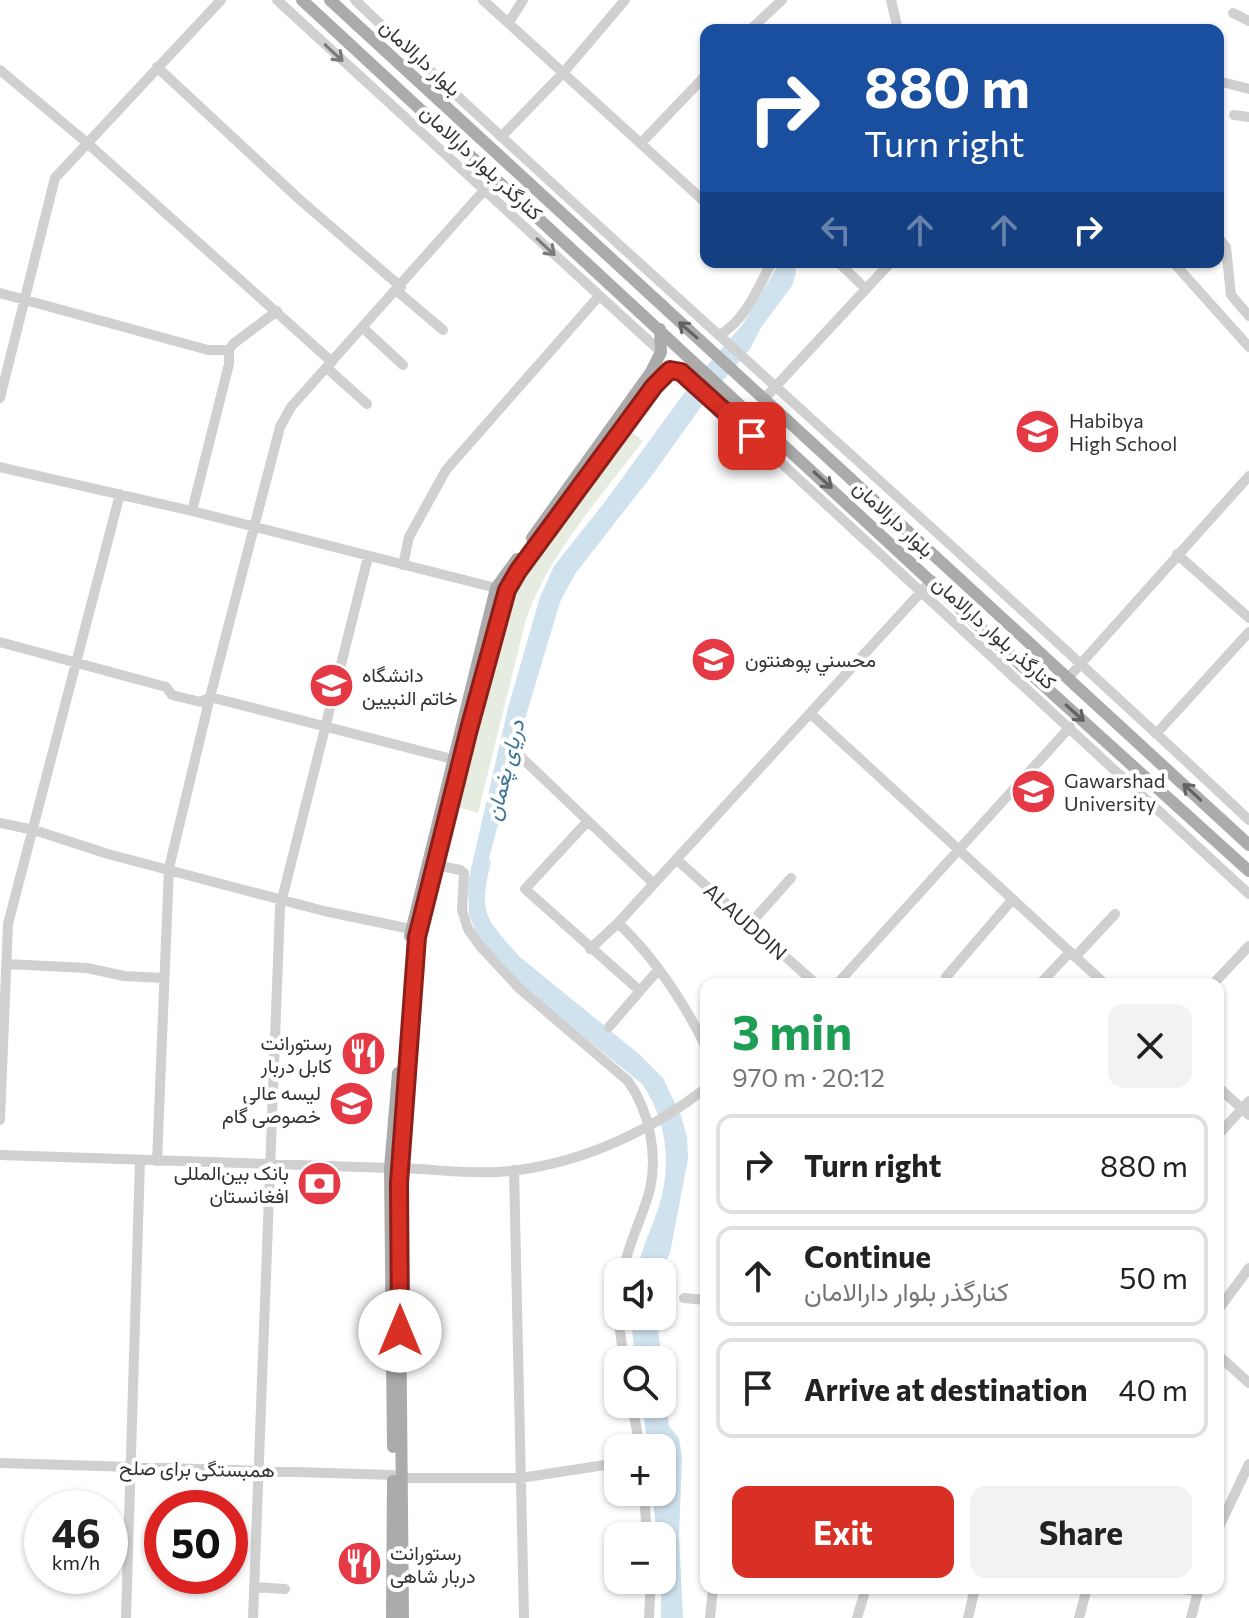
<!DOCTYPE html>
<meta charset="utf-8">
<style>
body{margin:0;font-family:Commissioner,Vazirmatn,sans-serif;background:#f2f2f2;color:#222;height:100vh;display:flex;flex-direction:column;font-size:30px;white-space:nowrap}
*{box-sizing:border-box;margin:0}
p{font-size:26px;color:#767676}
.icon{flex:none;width:44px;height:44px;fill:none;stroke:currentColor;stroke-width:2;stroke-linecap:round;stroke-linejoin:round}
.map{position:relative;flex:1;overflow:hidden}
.panel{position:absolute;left:700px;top:978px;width:524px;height:616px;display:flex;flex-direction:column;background:#fff;border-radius:16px;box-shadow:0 2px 6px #0004}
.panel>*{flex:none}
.guide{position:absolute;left:700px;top:24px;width:524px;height:244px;border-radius:16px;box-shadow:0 2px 6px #0004;background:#1a4fa0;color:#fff;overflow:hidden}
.controls{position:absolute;left:604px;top:1258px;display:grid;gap:16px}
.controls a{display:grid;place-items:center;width:72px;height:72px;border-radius:16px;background:#fff;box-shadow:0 2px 6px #0004;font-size:40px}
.speed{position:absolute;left:24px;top:1490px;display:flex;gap:16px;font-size:40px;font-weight:700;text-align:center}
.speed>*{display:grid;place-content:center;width:104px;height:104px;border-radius:50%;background:#fff;box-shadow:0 2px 6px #0004;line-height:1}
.speed small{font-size:20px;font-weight:400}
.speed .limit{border:12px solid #d22;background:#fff;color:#111}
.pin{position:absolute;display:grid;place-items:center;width:68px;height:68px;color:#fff;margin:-34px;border-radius:16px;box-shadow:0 4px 12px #0006}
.me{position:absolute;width:88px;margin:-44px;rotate:0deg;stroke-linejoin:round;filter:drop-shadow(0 0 6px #0008)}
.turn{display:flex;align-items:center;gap:28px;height:168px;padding:0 32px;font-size:36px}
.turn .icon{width:104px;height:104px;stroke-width:2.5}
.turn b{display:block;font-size:56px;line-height:68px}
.lanes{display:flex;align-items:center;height:76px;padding:0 32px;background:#0003;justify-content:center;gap:40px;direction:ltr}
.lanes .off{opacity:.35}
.round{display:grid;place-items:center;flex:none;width:84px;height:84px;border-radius:16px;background:#f2f2f2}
.headline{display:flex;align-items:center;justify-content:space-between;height:136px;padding:0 32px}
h1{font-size:48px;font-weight:700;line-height:60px;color:#1e9e55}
.action{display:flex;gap:16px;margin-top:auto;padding:16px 32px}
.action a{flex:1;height:92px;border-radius:16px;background:#d93025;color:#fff;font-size:32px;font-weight:700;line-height:92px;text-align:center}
.action a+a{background:#f2f2f2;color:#222}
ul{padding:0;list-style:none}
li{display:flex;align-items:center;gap:24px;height:100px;margin:0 16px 12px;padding:0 16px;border:4px solid #e0e0e0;border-radius:16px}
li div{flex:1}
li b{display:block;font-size:30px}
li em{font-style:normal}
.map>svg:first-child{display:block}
</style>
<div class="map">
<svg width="1249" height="1618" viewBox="0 0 1249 1618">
<rect width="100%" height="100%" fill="#fff"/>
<path fill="#e6ecdf" d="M627 428 643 441C601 497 550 552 526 619L478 813 458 807 510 603 519 580Z"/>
<path fill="#cfe2ee" d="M780 262H794L796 273 792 286 762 326 750 349 706 400 653 474 575 574 560 602 516 749 506 810H502L489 858 491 862C478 915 485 917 520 957L639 1054 663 1078 681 1116 687 1137 688 1159 670 1253 660 1272H637C641 1249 652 1228 659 1206 672 1165 667 1119 642 1084L515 981 491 954 476 933 469 914 468 882 508 708 540 597 554 566 607 499 690 385 743 324Z
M631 1316H656L662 1360H635Z
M662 1363 669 1426 679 1438 682 1458 679 1536 683 1618H661L662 1536H657L652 1492H662V1448H648L642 1404H662Z"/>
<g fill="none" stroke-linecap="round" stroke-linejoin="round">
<path stroke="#d0d0d0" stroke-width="10" d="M277 0 661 352
M355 0C649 278 955 543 1249 820
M483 0 706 203
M891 0 898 30
M1233 13 1249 21
M509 22 523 0
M750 30 782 0
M157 67 299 199 401 287
M0 70 86 142 332 362
M1218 81 1249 89
M1234 115 1249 117
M501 137 563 73 625 0
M641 143 706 75
M1218 237 1226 247 1231 295 1249 316
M838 262 866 289
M1173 262 1249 347
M397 291 443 330
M0 293 208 350H229
M363 328 403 365
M720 335C747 318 757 289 772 262
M327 368 367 404
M0 398 55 178 221 0
M764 399 891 262
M740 425 1249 894
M0 467 192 511 496 588
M192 511 229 364V350L233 344 277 311
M1177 554 1249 618
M403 565 409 537 446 470 599 296
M0 642 166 687 172 695 201 702 210 697 452 759
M1068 678 1249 476
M811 714 1105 984
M1156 734 1249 632
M520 756 654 884
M587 822 525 889 640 991
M0 823 34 830 108 854 324 911 411 929
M676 859 816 984
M436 865 460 870 464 873 462 910 468 929 480 946 520 989 628 1081C649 1110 658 1154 650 1189 643 1217 628 1243 623 1272
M618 923C654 957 684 1003 706 1047
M750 924 791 878
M590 949 618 923 932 580
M1075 957 1115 914
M6 964 87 968 124 976 163 978
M946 977 1012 900
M837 984 1070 727
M1040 984 1070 952
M1213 984 1249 946
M609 1027 658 970
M1218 1087 1249 1115
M0 1120 8 924 120 494
M1218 1135 1249 1101
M0 1155 390 1168
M157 1161 169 868 210 697 280 427 291 407 495 178
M400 1168C432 1169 466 1174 498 1172 573 1167 647 1134 706 1088
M514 1170 524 1618
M684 1298 706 1300
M1218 1310 1249 1268
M618 1316 624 1360
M1218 1355 1249 1383
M632 1404 640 1448
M0 1463 393 1475
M402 1478H520L618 1463
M644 1492 647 1536
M1218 1529 1249 1464
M255 1587 285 1589
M1173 1588 1199 1591
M126 1618 140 1160
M253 1618 280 907 368 557
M649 1618 651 1580
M710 1618 713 1588
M857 1618 866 1588
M968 1618 975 1588
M1079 1618 1087 1588
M1191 1618 1199 1588"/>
<path stroke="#ababab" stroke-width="12" d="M302 0 1021 665 1249 871
M330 0 1249 845
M532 538 651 372 661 352 660 329
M410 936 496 588 517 559
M393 1447 390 1168 398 1073
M392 1618 393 1481
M403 1618 399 1183 413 967 417 937 500 610 518 571 665 374 675 369 681 372 740 425 751 414"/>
</g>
<defs><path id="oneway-shaft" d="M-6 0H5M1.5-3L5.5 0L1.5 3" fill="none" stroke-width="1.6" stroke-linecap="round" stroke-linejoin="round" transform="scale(2)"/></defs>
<g stroke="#7a7a7a">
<use href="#oneway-shaft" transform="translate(334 53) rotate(43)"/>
<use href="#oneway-shaft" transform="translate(546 247) rotate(43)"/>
</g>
<g stroke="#636363">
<use href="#oneway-shaft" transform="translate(688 330) rotate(-139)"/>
<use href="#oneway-shaft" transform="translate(823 480) rotate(42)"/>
<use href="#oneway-shaft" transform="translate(1075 713) rotate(42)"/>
<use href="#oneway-shaft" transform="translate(1192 792) rotate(-137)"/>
</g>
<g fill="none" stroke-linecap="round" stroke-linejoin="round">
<defs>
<path id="route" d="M400 1331 399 1183 417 937 469 729 507 590 518 571 654 386 670 370 681 372 752 436"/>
</defs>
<use href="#route" stroke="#8d1f18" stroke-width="20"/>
<use href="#route" stroke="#d93025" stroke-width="14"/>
</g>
<defs>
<symbol id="school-disc" viewBox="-11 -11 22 22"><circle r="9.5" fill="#e63946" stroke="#fff"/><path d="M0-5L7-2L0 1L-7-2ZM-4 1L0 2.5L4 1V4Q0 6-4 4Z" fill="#fff"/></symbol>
<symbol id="university-disc" viewBox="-11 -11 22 22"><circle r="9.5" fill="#e63946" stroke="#fff"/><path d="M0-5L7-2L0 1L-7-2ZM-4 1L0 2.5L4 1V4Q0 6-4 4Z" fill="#fff"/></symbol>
<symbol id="restaurant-disc" viewBox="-11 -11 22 22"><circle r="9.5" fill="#e63946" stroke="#fff"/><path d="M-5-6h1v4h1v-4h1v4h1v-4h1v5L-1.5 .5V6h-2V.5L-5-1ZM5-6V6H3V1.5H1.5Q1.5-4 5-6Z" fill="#fff"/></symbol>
<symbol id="bank-disc" viewBox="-11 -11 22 22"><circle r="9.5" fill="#e63946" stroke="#fff"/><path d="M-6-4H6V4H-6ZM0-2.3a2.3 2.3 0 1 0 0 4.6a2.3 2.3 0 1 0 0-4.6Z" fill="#fff"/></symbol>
</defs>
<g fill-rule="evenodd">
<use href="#school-disc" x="1012" y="406" width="51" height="51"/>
<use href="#university-disc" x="688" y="634" width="51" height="51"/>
<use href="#university-disc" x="306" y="660" width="51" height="51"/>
<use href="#university-disc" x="1008" y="766" width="51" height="51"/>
<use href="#restaurant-disc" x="338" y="1028" width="51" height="51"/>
<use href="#school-disc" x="326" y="1078" width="51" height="51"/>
<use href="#bank-disc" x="294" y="1158" width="51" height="51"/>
<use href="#restaurant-disc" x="334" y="1538" width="51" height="51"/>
</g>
<g text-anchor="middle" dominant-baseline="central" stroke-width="8" stroke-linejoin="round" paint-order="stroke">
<g font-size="20" fill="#333" stroke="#fff">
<text transform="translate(421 57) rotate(43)">بلوار دارالامان</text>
<text transform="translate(482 162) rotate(43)">کنارگذر بلوار دارالامان</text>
<text transform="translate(894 518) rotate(43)">بلوار دارالامان</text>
<text transform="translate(995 632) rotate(42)">کنارگذر بلوار دارالامان</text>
<text transform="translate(746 921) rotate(42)">ALAUDDIN</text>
<text transform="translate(197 1468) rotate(1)">همبستگی برای صلح</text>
</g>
<g font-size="20" fill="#333" stroke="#fff" text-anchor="start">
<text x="1069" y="420">Habibya<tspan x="1069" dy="23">High School</tspan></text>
<text x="745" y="659">محسني پوهنتون</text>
<text x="362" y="674">دانشگاه<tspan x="362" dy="23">خاتم النبیین</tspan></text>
<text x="1064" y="780">Gawarshad<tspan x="1064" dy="23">University</tspan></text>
<text x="332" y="1042" text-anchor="end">رستورانت<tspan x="332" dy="23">کابل دربار</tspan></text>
<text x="321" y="1092" text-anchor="end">لیسه عالی<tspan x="321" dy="23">خصوصی گام</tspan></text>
<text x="289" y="1172" text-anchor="end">بانک بین‌المللی<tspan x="289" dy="23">افغانستان</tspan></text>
<text x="390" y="1552">رستورانت<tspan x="390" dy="23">دربار شاهی</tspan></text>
</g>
<g font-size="22" font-style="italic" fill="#3f7597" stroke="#fff">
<text transform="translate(504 770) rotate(-76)">دریای پغمان</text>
</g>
</g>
</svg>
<div class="controls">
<a><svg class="icon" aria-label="sound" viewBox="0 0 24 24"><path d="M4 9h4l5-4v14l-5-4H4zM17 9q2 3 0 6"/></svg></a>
<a><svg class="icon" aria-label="search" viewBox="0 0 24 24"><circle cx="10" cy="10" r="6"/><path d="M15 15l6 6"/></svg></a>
<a>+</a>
<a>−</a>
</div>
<div class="speed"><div>46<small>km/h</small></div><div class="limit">50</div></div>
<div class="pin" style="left:752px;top:436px;background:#d93025"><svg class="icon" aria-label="arrive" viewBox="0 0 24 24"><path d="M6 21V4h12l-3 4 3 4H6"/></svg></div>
<svg class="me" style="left:400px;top:1331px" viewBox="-20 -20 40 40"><circle r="19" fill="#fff"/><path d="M0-13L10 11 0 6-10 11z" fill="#d93025"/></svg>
<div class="guide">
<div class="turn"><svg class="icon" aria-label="right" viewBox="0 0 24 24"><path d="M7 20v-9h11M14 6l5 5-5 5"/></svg><div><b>880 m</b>Turn right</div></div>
<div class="lanes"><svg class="icon off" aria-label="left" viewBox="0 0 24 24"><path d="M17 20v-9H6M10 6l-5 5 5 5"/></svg><svg class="icon off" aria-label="ahead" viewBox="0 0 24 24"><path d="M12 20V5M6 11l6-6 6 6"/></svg><svg class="icon off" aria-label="ahead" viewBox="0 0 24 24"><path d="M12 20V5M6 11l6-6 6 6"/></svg><svg class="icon" aria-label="right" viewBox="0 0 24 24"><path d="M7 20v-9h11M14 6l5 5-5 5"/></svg></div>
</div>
<section class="panel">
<div class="headline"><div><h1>3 min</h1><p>970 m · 20:12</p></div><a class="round"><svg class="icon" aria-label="close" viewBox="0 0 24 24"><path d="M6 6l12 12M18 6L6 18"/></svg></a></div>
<ul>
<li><svg class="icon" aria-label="right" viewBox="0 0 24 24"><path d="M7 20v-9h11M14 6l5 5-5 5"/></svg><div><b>Turn right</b></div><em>880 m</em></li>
<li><svg class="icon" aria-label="ahead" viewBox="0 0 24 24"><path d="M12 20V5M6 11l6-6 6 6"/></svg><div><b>Continue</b><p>کنارگذر بلوار دارالامان</p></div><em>50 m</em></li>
<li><svg class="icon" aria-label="arrive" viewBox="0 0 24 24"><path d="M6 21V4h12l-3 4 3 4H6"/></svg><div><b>Arrive at destination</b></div><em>40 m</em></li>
</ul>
<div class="action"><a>Exit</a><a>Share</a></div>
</section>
</div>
